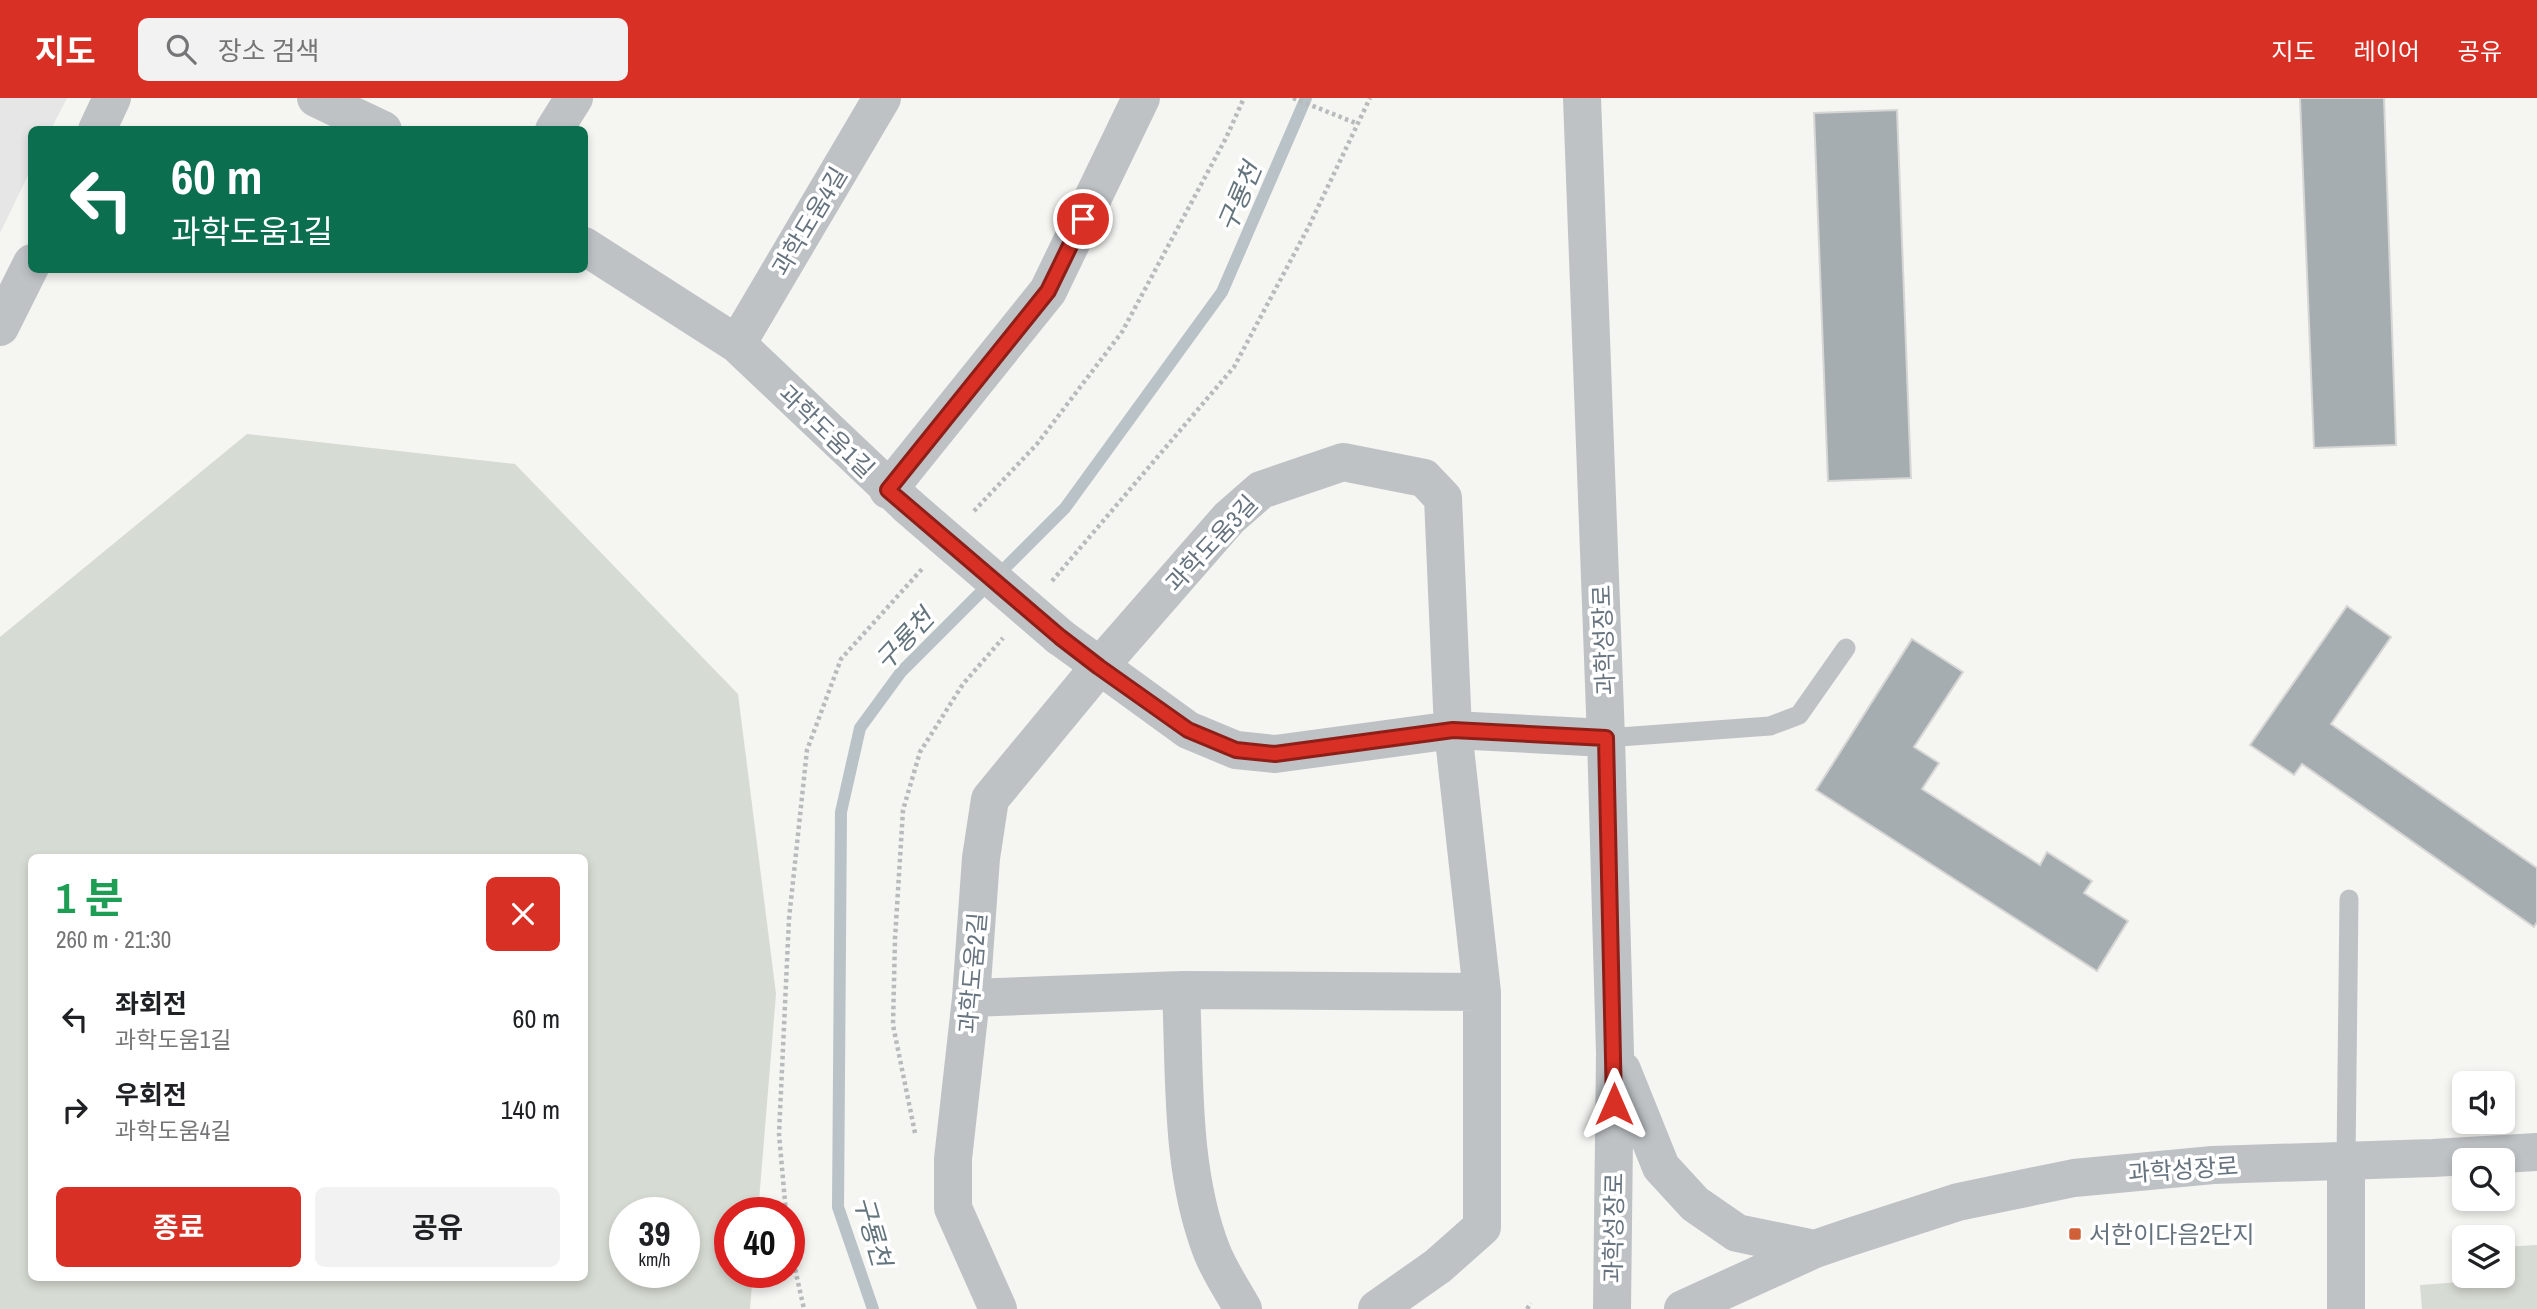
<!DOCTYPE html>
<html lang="ko">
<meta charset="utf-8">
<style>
body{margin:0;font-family:"Archivo Narrow","Noto Sans KR",sans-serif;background:#f2f2f2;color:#202124;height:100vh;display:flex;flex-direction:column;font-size:26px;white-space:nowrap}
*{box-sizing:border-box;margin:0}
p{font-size:23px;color:#757577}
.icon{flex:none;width:38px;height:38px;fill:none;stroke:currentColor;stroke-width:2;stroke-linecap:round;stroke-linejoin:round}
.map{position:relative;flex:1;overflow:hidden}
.sheet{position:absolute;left:28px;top:756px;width:560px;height:427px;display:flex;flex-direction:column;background:#fff;border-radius:10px;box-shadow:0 4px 10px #0003}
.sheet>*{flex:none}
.hud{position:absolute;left:28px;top:28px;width:560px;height:147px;border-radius:10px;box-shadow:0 4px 10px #0003;background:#0b6e4f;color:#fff;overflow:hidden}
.fabs{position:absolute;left:2452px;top:973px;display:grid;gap:14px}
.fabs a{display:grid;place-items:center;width:63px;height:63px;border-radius:10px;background:#fff;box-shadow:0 4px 10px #0003;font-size:35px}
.speed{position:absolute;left:609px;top:1099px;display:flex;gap:14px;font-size:35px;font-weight:700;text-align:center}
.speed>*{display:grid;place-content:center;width:91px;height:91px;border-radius:50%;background:#fff;box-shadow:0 4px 10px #0003;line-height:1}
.speed small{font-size:18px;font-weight:400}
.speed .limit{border:10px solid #d22;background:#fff;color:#111}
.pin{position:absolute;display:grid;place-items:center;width:60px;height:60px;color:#fff;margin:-30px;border:4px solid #fff;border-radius:50%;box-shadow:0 2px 7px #0007}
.me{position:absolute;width:77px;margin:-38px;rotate:0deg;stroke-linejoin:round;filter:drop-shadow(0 0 5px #0008)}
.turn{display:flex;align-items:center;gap:24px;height:147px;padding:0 28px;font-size:32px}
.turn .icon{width:91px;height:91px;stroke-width:2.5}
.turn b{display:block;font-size:49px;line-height:60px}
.round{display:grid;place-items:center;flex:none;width:74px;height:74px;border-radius:10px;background:#f2f2f2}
.summary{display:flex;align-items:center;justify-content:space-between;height:119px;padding:0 28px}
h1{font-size:42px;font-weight:700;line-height:52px;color:#1e9e55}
.cta{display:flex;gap:14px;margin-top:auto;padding:14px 28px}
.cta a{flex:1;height:80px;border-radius:10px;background:#d93025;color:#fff;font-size:28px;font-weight:700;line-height:80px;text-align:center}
.cta a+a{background:#f2f2f2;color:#202124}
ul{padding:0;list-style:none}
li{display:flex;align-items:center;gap:21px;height:91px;padding:0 28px}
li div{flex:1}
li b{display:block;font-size:26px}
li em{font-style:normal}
header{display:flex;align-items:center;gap:42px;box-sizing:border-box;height:98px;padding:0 35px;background:#d93025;color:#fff}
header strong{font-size:33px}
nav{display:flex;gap:38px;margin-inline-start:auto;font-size:24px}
.search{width:490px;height:63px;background:#f2f2f2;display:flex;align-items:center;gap:18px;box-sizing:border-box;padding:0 24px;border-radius:10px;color:#757577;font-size:26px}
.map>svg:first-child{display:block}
</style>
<header>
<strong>지도</strong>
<div class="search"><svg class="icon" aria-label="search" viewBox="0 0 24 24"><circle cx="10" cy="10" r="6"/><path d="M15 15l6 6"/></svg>장소 검색</div>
<nav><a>지도</a><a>레이어</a><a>공유</a></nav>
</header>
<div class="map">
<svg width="2537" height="1211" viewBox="0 0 2537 1211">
<rect width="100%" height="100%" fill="#f5f5f2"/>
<path fill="#e5e6e5" d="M0 0H67L51 31 32 32 31 71 0 135Z"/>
<path fill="#d6dbd3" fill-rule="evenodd" d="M247 336 515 366 738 596 776 896 758 1115H730V1174H753L750 1211H0V539ZM32 760H584V1180H32ZM625 1115H684V1174H625Z
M2537 1147V1211H2422L2420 1187 2474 1183V1178H2502L2503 1149Z"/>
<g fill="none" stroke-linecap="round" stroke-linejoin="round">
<path stroke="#b9c2c7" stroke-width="12" d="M873 1211 838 1109 841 714 860 630 901 574 1065 410 1222 194 1306 0"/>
</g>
<path fill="#a6adb1" stroke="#d6d6d4" stroke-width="2" d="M2300 0H2384L2396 347 2314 350Z
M1897 12 1911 380 1828 383 1814 15Z
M2347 508 2391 539 2331 626 2537 770V824L2534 829 2302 666 2294 677 2250 647Z
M1912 541 1963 574 1914 649 1939 665 1922 691 2040 767 2047 754 2092 783 2084 795 2128 823 2097 873 1816 692Z"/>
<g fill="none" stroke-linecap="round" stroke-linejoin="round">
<path stroke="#b8bbbc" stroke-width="4.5" stroke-dasharray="3.5 3.5" stroke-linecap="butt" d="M1293 0 1358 26
M974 413 1037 346 1122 234 1226 40 1244 0
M1052 483 1234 269 1309 128 1370 0
M915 1035 893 927 895 841 903 712 920 654 963 586 1003 540
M786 1115 779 1036 789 821 807 652 841 561 922 471
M789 1144 804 1211
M1527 1211 1531 1205"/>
<path stroke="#bec2c5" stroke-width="19" d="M1606 640 1770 628 1799 617 1846 550
M2346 1062 2349 801"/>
<path stroke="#bec2c5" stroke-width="38" d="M316 0 383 32
M97 32 112 0
M554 32 574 0
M584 148 737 246 908 408
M0 229 32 165
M737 246 882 0
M888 392 1048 193 1141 0
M1060 539 1188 632 1236 652 1275 656 1453 632 1606 640
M1181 892C1185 978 1180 1072 1212 1154 1220 1174 1233 1193 1243 1211
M971 900 1181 892 1482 894
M2346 1062V1211
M998 1211 953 1110V1061L971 900 981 760 990 701 1099 569 1229 420 1261 392 1343 364 1424 380 1443 400 1453 632 1482 894V1129L1438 1168 1377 1211"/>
<path stroke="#bec2c5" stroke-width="38" d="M1582 0 1606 640 1615 955 1612 1211
M1622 972 1661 1069 1695 1106 1737 1135 1815 1151
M1683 1211 1815 1151 1850 1139 1958 1104 2074 1080 2213 1067 2433 1060 2537 1054"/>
<path stroke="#bec2c5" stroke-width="38" d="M908 408 1060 539"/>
</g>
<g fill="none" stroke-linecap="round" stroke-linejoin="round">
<defs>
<path id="route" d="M1083 121 1048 193 888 392 1060 539 1099 569 1188 632 1236 652 1275 656 1453 632 1606 640 1614 1006"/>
</defs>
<use href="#route" stroke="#8d1f18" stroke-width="18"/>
<use href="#route" stroke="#d93025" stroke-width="12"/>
</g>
<rect fill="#d06037" stroke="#fff" stroke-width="2.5" x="2068" y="1129" width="14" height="14" rx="3.5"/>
<g text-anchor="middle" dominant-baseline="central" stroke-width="7" stroke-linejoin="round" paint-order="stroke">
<g font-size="24" fill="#67747f" stroke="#fff">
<text transform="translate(809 123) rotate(-59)">과학도움4길</text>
<text transform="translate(827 333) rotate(44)">과학도움1길</text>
<text transform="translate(1211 445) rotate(-47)">과학도움3길</text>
<text transform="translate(1603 542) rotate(-92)">과학성장로</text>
<text transform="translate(972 875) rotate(-85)">과학도움2길</text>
<text transform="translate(2183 1071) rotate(-4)">과학성장로</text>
<text transform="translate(1613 1130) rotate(-89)">과학성장로</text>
</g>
<g font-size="24" fill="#67747f" stroke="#fff" text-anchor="start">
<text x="2089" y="1136">서한이다음2단지</text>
</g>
<g font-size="26" font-style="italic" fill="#63747c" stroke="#fff">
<text transform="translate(1239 99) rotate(-67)">구룡천</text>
<text transform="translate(904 541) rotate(-47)">구룡천</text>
<text transform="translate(873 1133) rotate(74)">구룡천</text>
</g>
</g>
</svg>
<div class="fabs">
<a><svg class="icon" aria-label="sound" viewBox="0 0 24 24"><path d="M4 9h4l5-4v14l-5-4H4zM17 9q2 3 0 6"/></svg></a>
<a><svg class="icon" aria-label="search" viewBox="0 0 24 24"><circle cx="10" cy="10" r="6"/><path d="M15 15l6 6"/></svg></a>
<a><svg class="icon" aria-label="layers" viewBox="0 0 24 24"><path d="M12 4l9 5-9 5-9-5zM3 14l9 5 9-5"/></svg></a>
</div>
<div class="speed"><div>39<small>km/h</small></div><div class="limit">40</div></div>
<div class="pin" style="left:1083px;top:121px;background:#d93025"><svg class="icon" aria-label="arrive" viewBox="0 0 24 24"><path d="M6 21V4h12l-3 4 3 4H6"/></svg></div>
<svg class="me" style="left:1614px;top:1006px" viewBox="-20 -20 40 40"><path d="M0-17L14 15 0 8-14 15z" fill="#d93025" stroke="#fff" stroke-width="4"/></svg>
<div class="hud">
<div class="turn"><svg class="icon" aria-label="left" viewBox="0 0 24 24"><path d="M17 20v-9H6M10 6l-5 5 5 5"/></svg><div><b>60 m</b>과학도움1길</div></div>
</div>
<section class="sheet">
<div class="summary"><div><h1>1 분</h1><p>260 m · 21:30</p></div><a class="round" style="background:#d93025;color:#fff"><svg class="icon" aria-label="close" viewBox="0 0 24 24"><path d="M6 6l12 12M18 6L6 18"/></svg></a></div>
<ul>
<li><svg class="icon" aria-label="left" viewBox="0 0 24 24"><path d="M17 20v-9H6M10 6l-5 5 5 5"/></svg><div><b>좌회전</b><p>과학도움1길</p></div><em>60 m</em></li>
<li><svg class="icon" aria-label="right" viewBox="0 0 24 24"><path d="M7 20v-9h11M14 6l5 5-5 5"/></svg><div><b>우회전</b><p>과학도움4길</p></div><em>140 m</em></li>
</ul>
<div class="cta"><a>종료</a><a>공유</a></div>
</section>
</div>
